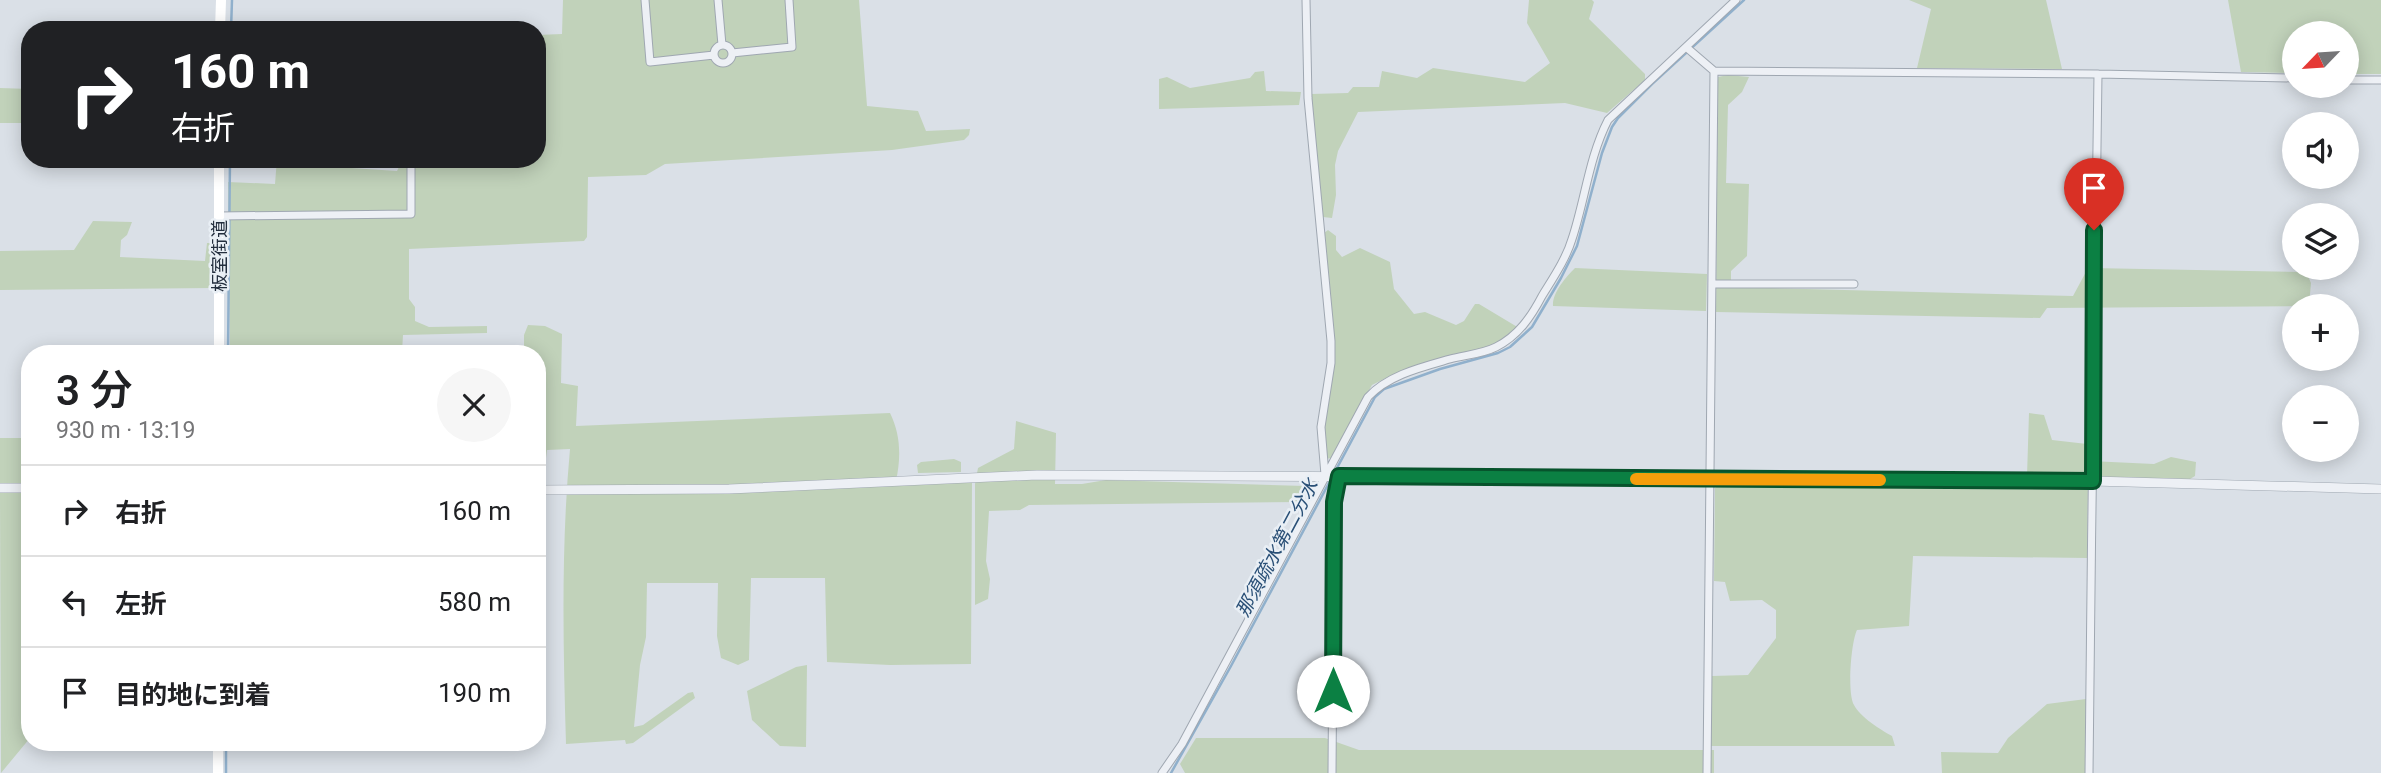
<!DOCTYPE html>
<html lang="ja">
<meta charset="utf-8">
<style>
body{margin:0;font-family:Roboto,"Noto Sans JP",sans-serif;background:#f6f6f6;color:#202124;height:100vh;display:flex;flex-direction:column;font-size:26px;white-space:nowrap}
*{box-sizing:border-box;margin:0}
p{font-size:23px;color:#757577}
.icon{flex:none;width:38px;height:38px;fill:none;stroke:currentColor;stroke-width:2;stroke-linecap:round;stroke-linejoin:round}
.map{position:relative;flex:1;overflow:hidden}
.sheet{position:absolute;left:21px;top:345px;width:525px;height:406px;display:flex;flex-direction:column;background:#fff;border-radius:28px;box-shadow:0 4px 18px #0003}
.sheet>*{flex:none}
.guide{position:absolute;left:21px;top:21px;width:525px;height:147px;border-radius:28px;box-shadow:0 4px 18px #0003;background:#202124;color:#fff;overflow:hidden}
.needle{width:46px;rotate:245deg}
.controls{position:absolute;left:2282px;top:21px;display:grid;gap:14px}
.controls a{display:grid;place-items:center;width:77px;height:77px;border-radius:50%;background:#fff;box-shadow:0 4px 18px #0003;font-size:35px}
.pin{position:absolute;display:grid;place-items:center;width:60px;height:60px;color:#fff;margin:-72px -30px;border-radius:50% 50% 50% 0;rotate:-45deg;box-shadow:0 0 7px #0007}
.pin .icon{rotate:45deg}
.me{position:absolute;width:77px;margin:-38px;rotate:0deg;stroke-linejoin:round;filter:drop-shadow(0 0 5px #0008)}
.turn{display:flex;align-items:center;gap:24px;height:147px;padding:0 35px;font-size:32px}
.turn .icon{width:91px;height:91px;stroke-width:2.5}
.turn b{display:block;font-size:49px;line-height:60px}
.round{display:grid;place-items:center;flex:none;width:74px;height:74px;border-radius:37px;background:#f6f6f6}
.summary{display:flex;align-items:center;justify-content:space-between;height:119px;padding:0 35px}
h1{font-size:42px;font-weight:600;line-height:52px}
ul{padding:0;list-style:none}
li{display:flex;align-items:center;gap:21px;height:91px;padding:0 35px;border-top:2px solid #e0e0e0}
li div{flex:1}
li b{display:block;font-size:26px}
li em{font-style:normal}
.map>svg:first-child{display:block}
</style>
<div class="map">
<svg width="2381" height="773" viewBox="0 0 2381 773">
<rect width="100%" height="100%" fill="#dae0e7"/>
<path fill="#c1d2ba" d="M563 0H859L867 106 918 111 926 131 970 129 969 135 964 140 892 150 665 164 646 175 588 177 587 237 584 241 409 249V299L415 307V321L429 327 487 326V333L403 335 402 352 397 353H230L228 182 275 184 277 159H314L321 166 397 171 403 159H537V35L562 34Z
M1529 0H1592L1594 2 1589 19 1645 74V80L1607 113 1565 103 1358 112 1338 151 1335 165 1336 195 1332 218 1323 217 1311 94 1348 93 1353 87H1379L1382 71 1417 78 1433 68 1525 82 1550 63 1527 23Z
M1909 0H2046L2062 69 1917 68 1931 9Z
M2228 0H2381V74H2347V33H2294V73L2241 72Z
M1264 71 1266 91 1301 92 1299 105 1159 109V79L1167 77 1190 88 1250 78 1255 72Z
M1728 75 1749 77 1742 92 1728 105 1726 183 1749 184 1747 256 1731 271V287L2073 296 2087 270 2091 268 2306 272 2311 283 2309 306 2047 308 2040 318 1716 312 1718 77Z
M0 88 30 89V123H0Z
M93 221 132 222 127 235 121 240 120 257 205 261 207 243H213V288L0 290V251L74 250Z
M1328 230 1336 236V250L1342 257 1360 248 1390 262 1394 289 1414 314 1425 312 1456 325 1464 321 1475 304H1479L1519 328 1492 347 1425 363 1394 374 1372 385 1331 458 1326 459 1324 426 1333 363 1324 233Z
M1575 268 1707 274 1706 311 1553 306C1552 293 1566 277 1575 268Z
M528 325 545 326 562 334 561 383 578 386 576 426 890 413C901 435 901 458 896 481H972L971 664 890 665 827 662 825 578H751L749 660 738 665 721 658 717 636 718 583H647L646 637 640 665 634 727 643 725 688 693 693 692 695 698 633 743 626 744 625 740 566 744C563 645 561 547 570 449L547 450 543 482 537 481V354H524V335Z
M2029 413 2044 415 2052 440 2087 444 2090 461 2154 464 2171 457 2196 462 2195 476 2190 479 2027 476Z
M1016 421 1056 433 1055 484H1082L1106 480 1305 486 1303 502 1029 505 1020 510 989 511 986 561 990 579 988 599 975 605V484L978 468 1014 449Z
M0 438H30V484H0Z
M954 459 961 462V472L918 473 917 465 921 462Z
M1720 483 2088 485 2087 558 1913 556 1909 626 1857 630C1851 642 1847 694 1854 705 1860 717 1881 730 1892 736L1895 746H1710L1712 676 1748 675 1776 638V610L1762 600 1730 601 1725 582 1714 581 1715 488Z
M0 493H30V738L1 773Z
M807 665 806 747 780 746 752 720 747 691 796 667Z
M2086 699 2085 773H1942L1941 752 1998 753 2008 738 2047 704Z
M1196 738H1325L1359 750H1714V773H1185L1180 764Z"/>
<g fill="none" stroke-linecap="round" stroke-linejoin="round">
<path stroke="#90b0cc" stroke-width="2.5" d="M231 30 232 0
M228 354 230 159
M226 773V742
M1171 773 1231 666 1375 397 1384 389 1440 369 1498 353 1510 347 1532 327 1561 278 1577 246 1602 153 1612 127 1618 118 1652 84 1744 0"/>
<defs>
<path id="minor" d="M645 0 650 62 714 55
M718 0 722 45
M1306 0 1308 98 1331 341V363L1321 427 1325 475
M714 54a9 9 0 1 1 18 0a9 9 0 1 1-18 0Z
M1686 47 1714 71 2098 74 2294 78
M732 53 792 47 789 0
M2347 80H2381
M219 216 411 214V159
M1713 284H1854
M1162 773 1182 744 1368 397C1388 375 1422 367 1450 359 1465 355 1482 354 1496 347 1518 336 1531 317 1542 296 1553 278 1566 259 1572 239 1585 200 1589 157 1608 120L1736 0
M1332 773 1334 502 1339 476
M1707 773 1714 71
M2089 773C2092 540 2093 307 2098 74"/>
<path id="tertiary" d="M0 488H30
M537 490 729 489 1037 475 2093 481 2381 489"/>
</defs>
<use href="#minor" stroke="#9fa7b1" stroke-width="9"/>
<use href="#tertiary" stroke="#9fa7b1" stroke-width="10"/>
<use href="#minor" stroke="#edf0f5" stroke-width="7"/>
<use href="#tertiary" stroke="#edf0f5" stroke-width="9"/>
<path stroke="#fff" stroke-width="10" d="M220 30 221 0
M219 354V159
M218 773V742"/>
</g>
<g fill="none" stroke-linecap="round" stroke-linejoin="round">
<defs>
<path id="route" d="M1333 691 1334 502 1339 476 2093 481 2094 230"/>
</defs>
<use href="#route" stroke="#07532c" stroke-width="18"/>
<use href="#route" stroke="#0b8043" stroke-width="12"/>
<path stroke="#f59e0b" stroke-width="12" d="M1636 479 1880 480"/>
</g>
<g text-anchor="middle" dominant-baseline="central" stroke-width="5" stroke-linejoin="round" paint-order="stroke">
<g font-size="18" fill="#232e3e" stroke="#e9eff5">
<text transform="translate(219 256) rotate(-90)">板室街道</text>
</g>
<g font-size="19" font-style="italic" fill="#294f76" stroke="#e9eff5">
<text transform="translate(1277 548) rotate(-62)">那須疏水第二分水</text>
</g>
</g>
</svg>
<div class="controls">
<a><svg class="needle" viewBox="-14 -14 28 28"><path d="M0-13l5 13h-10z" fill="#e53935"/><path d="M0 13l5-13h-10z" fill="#757577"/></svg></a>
<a><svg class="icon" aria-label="sound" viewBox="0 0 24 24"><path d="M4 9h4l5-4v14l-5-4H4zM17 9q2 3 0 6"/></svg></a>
<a><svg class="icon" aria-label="layers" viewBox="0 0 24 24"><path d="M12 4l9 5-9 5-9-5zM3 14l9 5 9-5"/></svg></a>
<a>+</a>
<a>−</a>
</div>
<div class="pin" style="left:2094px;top:230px;background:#d93025"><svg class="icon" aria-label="arrive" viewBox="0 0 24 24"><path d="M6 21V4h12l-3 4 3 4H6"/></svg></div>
<svg class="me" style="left:1333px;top:691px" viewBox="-20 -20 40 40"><circle r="19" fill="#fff"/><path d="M0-13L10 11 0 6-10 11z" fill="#0b8043"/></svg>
<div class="guide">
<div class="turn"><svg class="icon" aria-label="right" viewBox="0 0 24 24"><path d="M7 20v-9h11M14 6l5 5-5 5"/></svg><div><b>160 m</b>右折</div></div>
</div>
<section class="sheet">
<div class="summary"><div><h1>3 分</h1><p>930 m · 13:19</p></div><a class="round"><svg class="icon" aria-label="close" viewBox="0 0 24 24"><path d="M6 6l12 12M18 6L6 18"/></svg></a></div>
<ul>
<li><svg class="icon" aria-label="right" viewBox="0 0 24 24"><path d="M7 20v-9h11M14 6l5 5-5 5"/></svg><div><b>右折</b></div><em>160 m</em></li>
<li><svg class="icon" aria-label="left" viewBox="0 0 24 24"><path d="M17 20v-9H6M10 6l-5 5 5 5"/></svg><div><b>左折</b></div><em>580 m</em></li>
<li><svg class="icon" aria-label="arrive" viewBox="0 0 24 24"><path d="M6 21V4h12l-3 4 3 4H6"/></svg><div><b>目的地に到着</b></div><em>190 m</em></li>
</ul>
</section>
</div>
